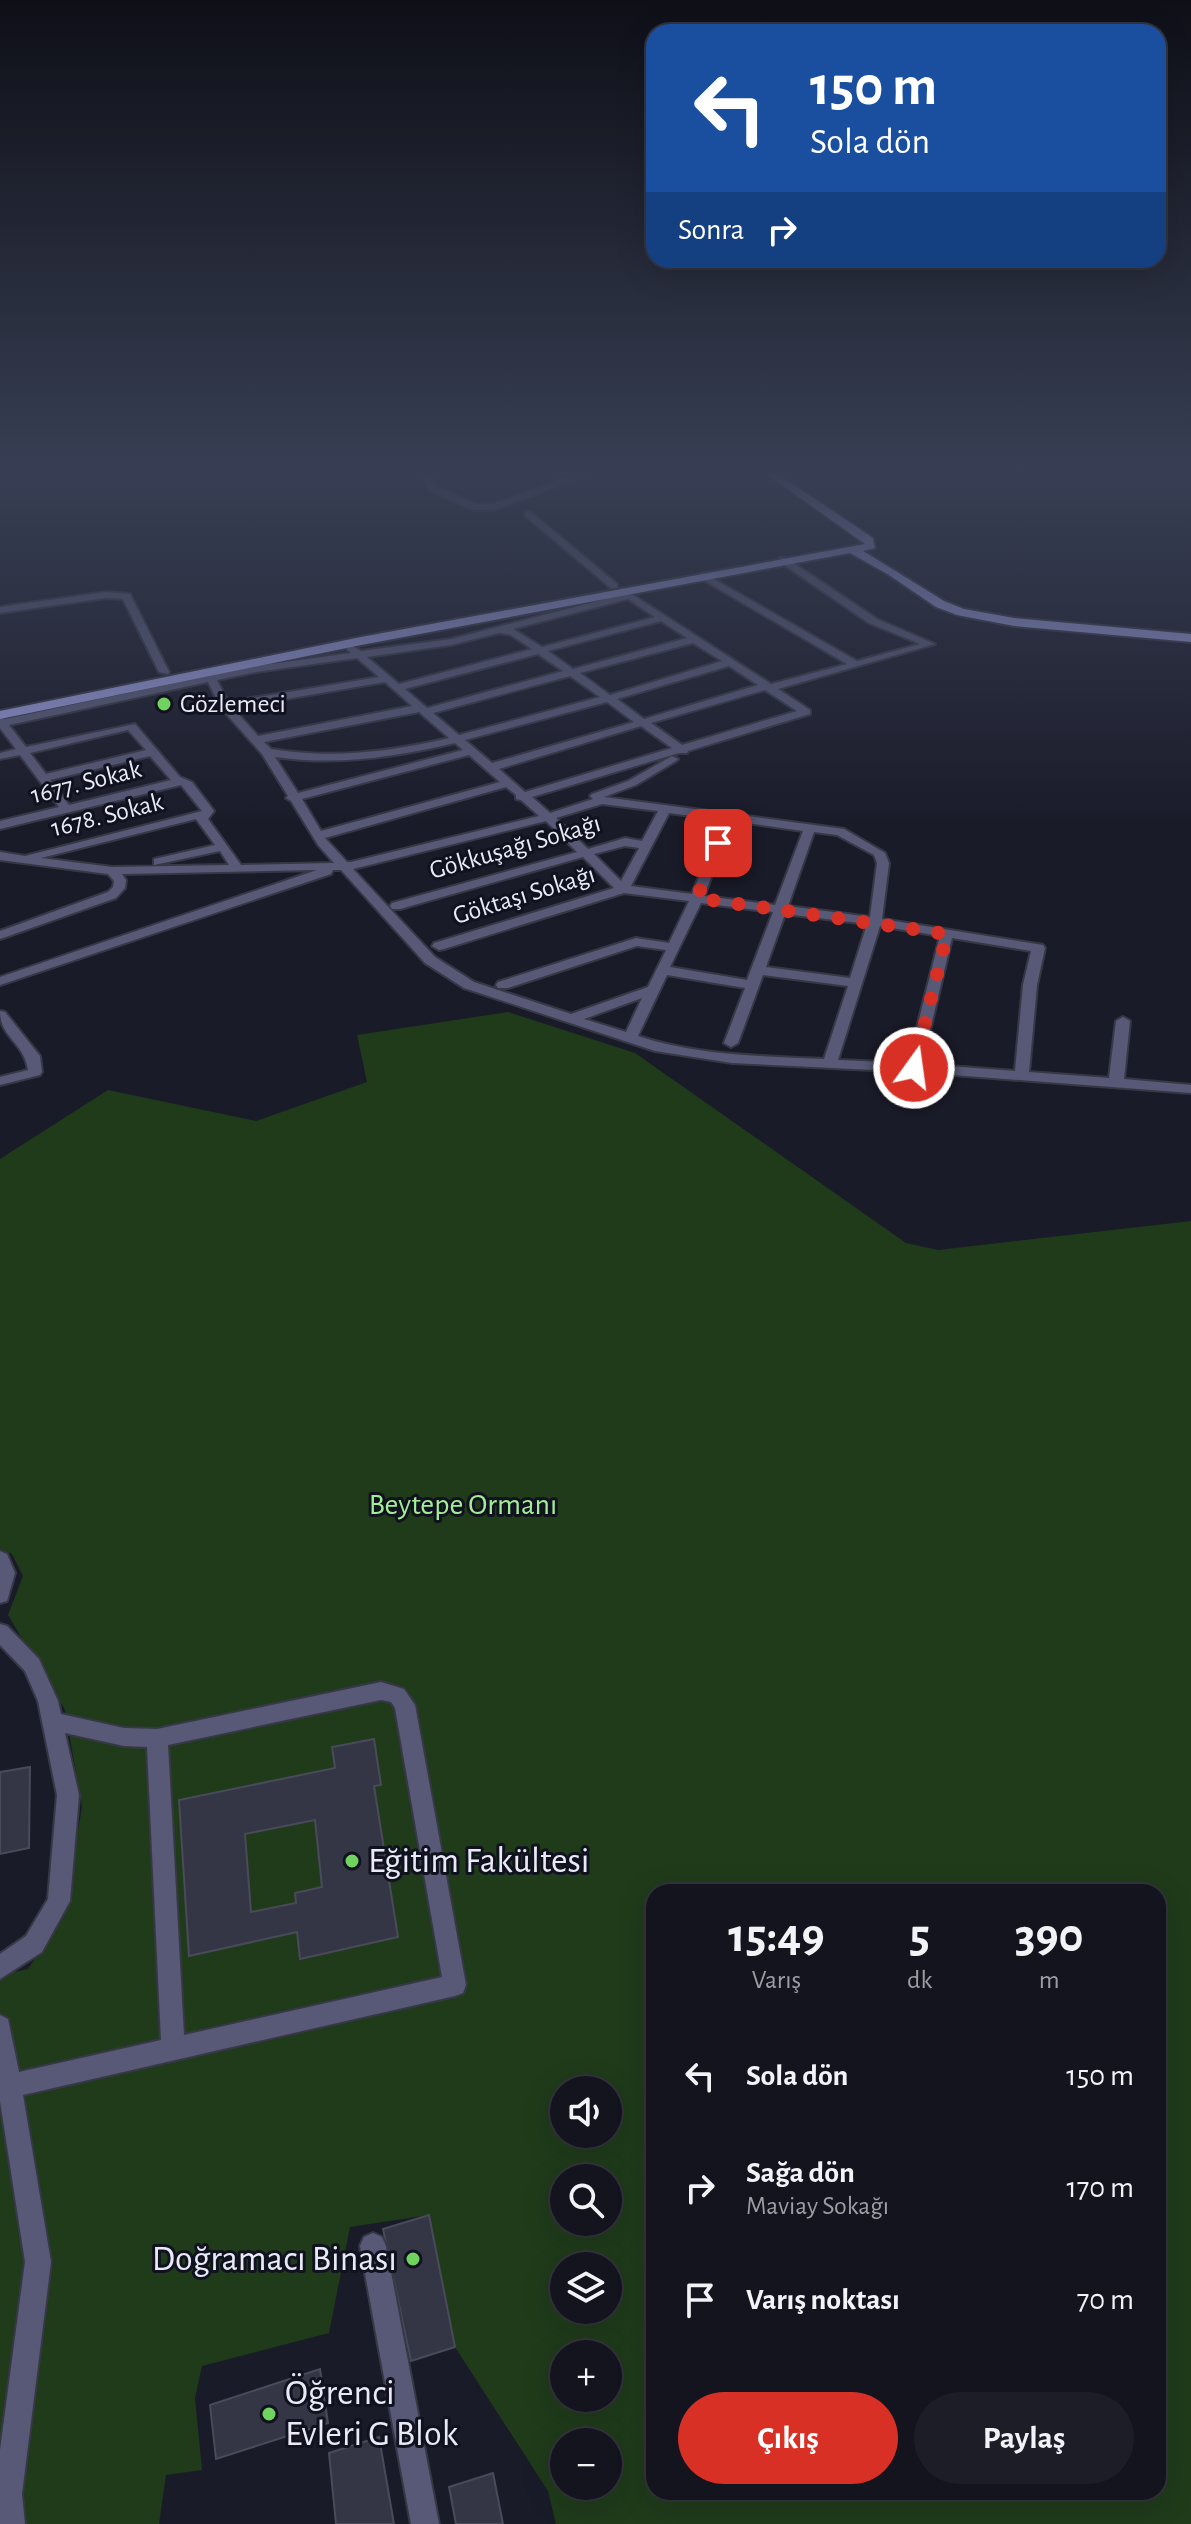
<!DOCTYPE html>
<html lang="tr">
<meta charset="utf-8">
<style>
body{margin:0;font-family:"Alegreya Sans",sans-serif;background:#1d1d28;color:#f1f3f6;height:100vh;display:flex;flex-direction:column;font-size:30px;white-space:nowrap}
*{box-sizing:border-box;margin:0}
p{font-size:26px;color:#9d9ea4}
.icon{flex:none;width:44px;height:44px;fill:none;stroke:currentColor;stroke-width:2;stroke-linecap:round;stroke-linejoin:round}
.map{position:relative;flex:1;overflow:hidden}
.drawer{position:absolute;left:646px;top:1884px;width:520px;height:616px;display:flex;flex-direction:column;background:#14141f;border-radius:24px;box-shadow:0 8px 32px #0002,0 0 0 2px #33333d}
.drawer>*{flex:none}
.guide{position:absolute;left:646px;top:24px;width:520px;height:244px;border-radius:24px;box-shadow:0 8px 32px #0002,0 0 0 2px #33333d;background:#1a4fa0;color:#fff;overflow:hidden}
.tools{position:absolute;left:550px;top:2076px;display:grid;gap:16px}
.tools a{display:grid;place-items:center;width:72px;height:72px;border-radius:50%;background:#14141f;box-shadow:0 8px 32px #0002,0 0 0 2px #33333d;font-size:40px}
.pin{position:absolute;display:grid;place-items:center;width:68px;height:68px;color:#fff;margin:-34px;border-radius:16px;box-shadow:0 4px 12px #0006}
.me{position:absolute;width:88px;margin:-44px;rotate:14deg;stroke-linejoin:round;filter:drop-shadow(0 0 6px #0008)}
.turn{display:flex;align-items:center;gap:28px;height:168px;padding:0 32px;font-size:36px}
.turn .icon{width:104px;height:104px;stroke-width:2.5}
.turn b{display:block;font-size:56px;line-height:68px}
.then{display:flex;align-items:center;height:76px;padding:0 32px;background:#0003;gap:16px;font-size:30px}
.eta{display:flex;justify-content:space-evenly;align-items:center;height:136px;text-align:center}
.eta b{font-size:48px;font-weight:600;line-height:56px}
.action{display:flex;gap:16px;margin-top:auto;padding:16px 32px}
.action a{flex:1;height:92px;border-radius:48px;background:#d93025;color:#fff;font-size:32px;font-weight:600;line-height:92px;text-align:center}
.action a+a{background:#1d1d28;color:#f1f3f6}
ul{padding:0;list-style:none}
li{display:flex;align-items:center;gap:24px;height:112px;padding:0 32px}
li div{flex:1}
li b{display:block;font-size:30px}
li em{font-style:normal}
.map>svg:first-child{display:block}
</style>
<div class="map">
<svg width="1191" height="2524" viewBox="0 0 1191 2524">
<rect width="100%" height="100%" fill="#1a1b29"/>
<path fill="#1f3b1a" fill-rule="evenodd" d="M508 1012 635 1053 906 1243 938 1250 1191 1221V2524H556L548 2491 455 2347 429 2215 350 2227 329 2333 202 2366 195 2398 202 2470 166 2475 159 2524H0V1975L28 1969 63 1917 82 1807 65 1710 8 1615 23 1576 12 1554 0 1549V1159L108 1090 256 1121 367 1082 357 1035ZM654 1892H1158V2492H654ZM564 2090H608V2134H564ZM564 2178H608V2222H564ZM564 2266H608V2310H564ZM564 2354H608V2398H564ZM564 2442H608V2486H564Z"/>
<path fill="#353645" stroke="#494a5a" stroke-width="2" fill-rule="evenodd" d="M374 1739 381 1785 374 1786 398 1937 300 1959 297 1932 189 1956 179 1800 335 1768 332 1747ZM315 1820 322 1887 295 1893 296 1903 251 1912 245 1834Z
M30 1767 29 1848 0 1854V1772Z
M429 2215 455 2347 411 2361 383 2229Z
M320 2369 328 2423 216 2459 210 2405Z
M379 2437 394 2524H336L329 2453Z
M493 2473 503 2524H456L449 2487Z"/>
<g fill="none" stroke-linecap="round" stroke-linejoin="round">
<defs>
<path id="minor" d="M422 475H430L436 486 477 505 493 504 575 475H586L494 510H473L429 490Z
M525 512H531L617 584V588H611L525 516Z
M780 558H786L877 619 935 644 778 689 810 710V714L688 751 687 753H679L532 797 550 813 593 799 590 796 592 794 628 781 672 756 678 759 676 761 636 785 604 797 844 829 885 853 889 863 882 919 1043 945 1045 948 1037 985 1029 1072 1109 1078 1116 1021 1123 1017 1130 1021 1124 1079 1191 1085V1093L914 1072 732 1063 655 1051 464 988 425 963 341 870H333L331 874 0 985V977L317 870 122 874 126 880 125 888 116 898 0 939V931L108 892 113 887 114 881 108 874 0 860V852L25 856 202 811 181 785 0 829V821L59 807 20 755 0 759V753L16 749 0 728V717L5 719 256 666 351 653 346 648 351 645 361 651 451 639 621 595 617 591 622 588 771 684 847 664 700 578 698 576 703 573 857 661 920 644 869 623 780 562ZM628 599 655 617 542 647 513 629ZM661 621 687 638 573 669 548 651ZM499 633 511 635 532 649 399 684 367 657 451 645ZM693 643 722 661 610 695 580 673ZM538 654 563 671 427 708 405 689ZM357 658 379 677 228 702 217 680 256 672ZM729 666 758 685 644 719 617 699ZM570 676 600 697 459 735 433 713ZM208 682 221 708 262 754 288 796 286 798 291 801 318 845 334 863 241 865 208 819 214 811 192 782 180 777 135 724 26 747 9 725ZM385 682 412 706 258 736 233 708ZM765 690 797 711 682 745 651 723ZM607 702 634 722 492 763 465 740ZM419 712 449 738C389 752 331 759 271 749L264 742ZM641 726 672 748 525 792 499 769ZM128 730 146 750 46 774 30 753ZM455 743 463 750 298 793 275 757C337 766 395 757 455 743ZM469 755 500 782 321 831 302 799ZM150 756 171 780 69 805 50 780ZM506 787 516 795V799L521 800 539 816 351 862H347L325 838ZM602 804 658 811 642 841 625 838 588 849 556 818ZM669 813 722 820 692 894 631 886ZM196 819 215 845 154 859V865L220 851 229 865 112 867 41 858ZM546 821 577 852 392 903 390 906 392 909H400L583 857 614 888 434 943 432 946 439 950 444 949 624 893 689 901 669 943 636 938 498 982 496 985 498 988H508L637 946 666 950 648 987 571 1014 474 982 435 957 353 869ZM733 821 803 831 775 905 704 896ZM814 832 837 835 874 855 877 863 870 917 788 906ZM625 846 639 848 621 881 594 854ZM701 903 773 912 747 980 670 967ZM785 914 867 924 850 978 766 967ZM880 926 940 936 908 1063 838 1060ZM952 938 1031 951 1023 985 1015 1071 922 1064ZM667 975 745 988 724 1043 731 1047 738 1043 763 975 848 986 824 1059C762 1056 698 1056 638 1036ZM642 998 626 1032 584 1019Z
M106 592 130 594 169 672 168 674 159 672 123 599 106 598 0 613V607Z
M0 1011 5 1012 40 1056 42 1072 40 1075 0 1085V1077L28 1070C24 1042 0 1038 0 1011Z
M0 1551 7 1554 15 1573 7 1601 0 1603Z
M0 1624 7 1626 39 1659 58 1701 61 1714 124 1728 157 1729 381 1682 404 1689 415 1705 466 1985 463 1993 455 1996 23 2095 51 2262 22 2494 25 2524H0V2450L25 2262 0 2101V2015L8 2019 19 2072 161 2040 147 1747 124 1746 65 1733 79 1795 70 1901 42 1952 0 1979V1954L26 1936 48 1899 57 1795 38 1701 25 1671 0 1645ZM381 1700 391 1702 395 1708 442 1977 184 2035 168 1745Z
M373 2233 382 2237 386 2246 439 2524H411L360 2246 364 2237Z"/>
<path id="major" d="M768 475H779L873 538 875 548 863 551 944 601 964 609 1014 618 1191 634V642L1014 626 957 615 936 607 889 575 850 553 361 645 0 719V711L361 637 865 544Z"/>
</defs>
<use href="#minor" stroke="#373846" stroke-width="4"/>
<use href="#major" stroke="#373846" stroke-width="4"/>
<use href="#minor" fill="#585977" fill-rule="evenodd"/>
<use href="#major" fill="#9396d4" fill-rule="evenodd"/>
</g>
<linearGradient id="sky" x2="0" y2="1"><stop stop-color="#0e0f17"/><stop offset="0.57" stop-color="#383f54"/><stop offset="1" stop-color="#383f54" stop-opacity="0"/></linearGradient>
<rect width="1191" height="828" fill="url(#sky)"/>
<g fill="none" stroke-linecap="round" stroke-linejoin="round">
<path stroke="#d93025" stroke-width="14" stroke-dasharray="0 25.2" d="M718 843 697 898 947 934 914 1068"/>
</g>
<g fill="#70d35f" stroke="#11121f" stroke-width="3">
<circle cx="164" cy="704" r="8"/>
<circle cx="352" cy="1861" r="8"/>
<circle cx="413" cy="2259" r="8"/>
<circle cx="269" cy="2414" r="8"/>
</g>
<g text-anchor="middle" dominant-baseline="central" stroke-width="6" stroke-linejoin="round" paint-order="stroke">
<g font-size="26" fill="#e9eaf5" stroke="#11121f" text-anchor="start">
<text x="180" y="704">Gözlemeci</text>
</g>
<g font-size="26" fill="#e9eaf5" stroke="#11121f">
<text transform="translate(86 782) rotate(-14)">1677. Sokak</text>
<text transform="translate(107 815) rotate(-14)">1678. Sokak</text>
<text transform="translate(515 847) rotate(-16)">Gökkuşağı Sokağı</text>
<text transform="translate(524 895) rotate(-17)">Göktaşı Sokağı</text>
</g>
<g font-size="30" fill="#a3ed96" stroke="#11121f">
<text x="463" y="1505">Beytepe Ormanı</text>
</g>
<g font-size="36" fill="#e9eaf5" stroke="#11121f" text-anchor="start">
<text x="368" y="1861">Eğitim Fakültesi</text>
<text x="397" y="2259" text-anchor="end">Doğramacı Binası</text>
<text x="285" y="2393">Öğrenci<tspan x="285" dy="41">Evleri G Blok</tspan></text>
</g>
</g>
</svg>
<div class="tools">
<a><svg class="icon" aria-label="sound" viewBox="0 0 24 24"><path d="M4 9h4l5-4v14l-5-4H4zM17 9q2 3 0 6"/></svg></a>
<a><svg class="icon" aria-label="search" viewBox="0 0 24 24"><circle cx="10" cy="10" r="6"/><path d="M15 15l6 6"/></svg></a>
<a><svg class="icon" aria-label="layers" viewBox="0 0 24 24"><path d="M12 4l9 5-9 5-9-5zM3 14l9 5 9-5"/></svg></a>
<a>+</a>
<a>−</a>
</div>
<div class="pin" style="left:718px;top:843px;background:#d93025"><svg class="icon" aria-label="arrive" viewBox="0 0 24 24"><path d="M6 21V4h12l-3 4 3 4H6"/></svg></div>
<svg class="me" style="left:914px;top:1068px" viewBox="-20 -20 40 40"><circle r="17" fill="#d93025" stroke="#fff" stroke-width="3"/><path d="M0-11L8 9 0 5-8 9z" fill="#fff"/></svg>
<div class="guide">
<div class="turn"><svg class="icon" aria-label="left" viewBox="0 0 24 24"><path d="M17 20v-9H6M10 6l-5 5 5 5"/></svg><div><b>150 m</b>Sola dön</div></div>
<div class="then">Sonra<svg class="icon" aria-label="right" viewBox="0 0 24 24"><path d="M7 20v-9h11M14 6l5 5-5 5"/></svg></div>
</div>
<section class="drawer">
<div class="eta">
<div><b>15:49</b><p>Varış</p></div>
<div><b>5</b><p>dk</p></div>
<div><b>390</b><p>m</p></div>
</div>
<ul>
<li><svg class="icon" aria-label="left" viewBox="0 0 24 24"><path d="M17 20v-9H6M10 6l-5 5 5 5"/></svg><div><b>Sola dön</b></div><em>150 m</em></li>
<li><svg class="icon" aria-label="right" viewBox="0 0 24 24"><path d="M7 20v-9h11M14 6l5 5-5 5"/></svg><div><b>Sağa dön</b><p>Maviay Sokağı</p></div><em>170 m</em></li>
<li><svg class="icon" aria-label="arrive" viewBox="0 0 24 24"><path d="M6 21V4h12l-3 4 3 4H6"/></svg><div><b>Varış noktası</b></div><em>70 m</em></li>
</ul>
<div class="action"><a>Çıkış</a><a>Paylaş</a></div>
</section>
</div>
